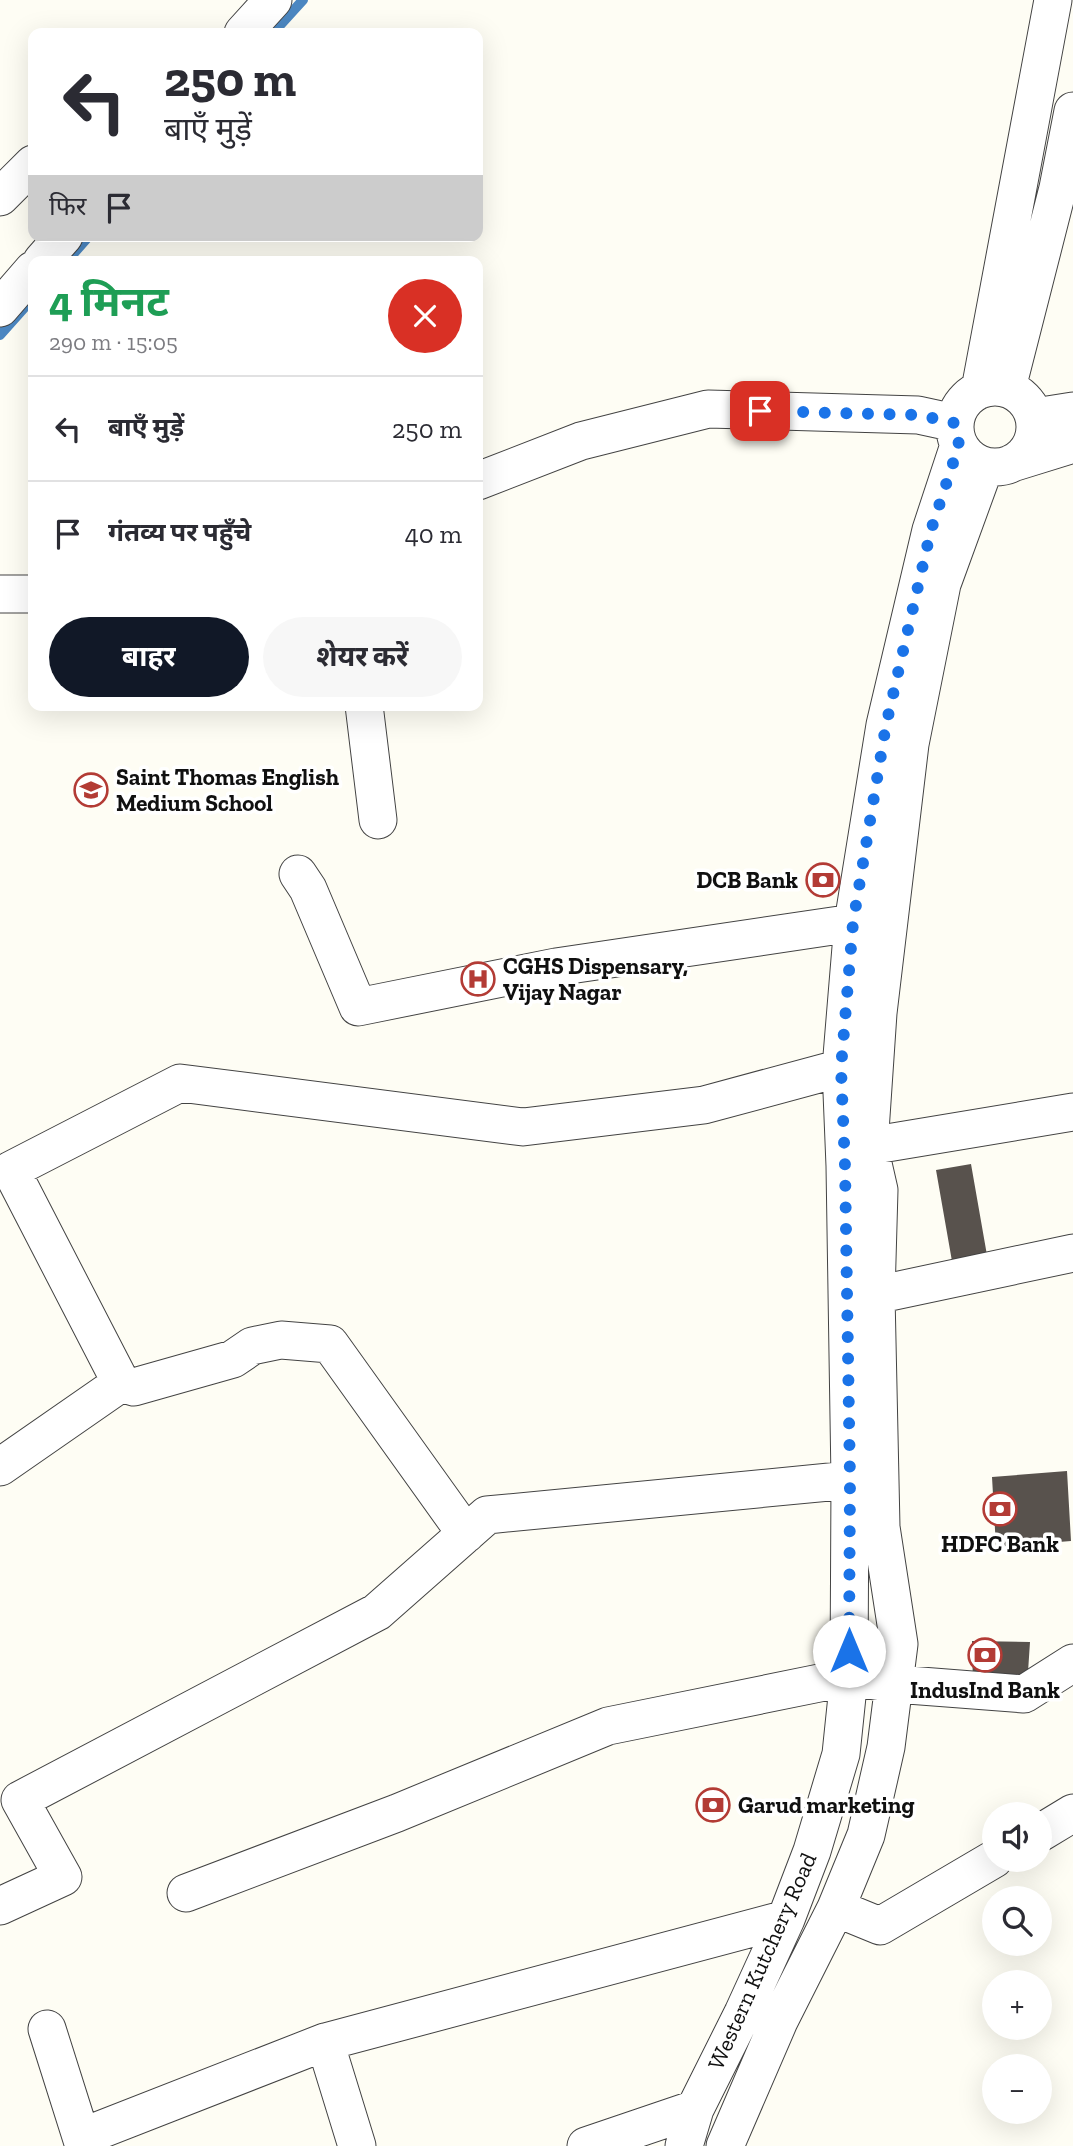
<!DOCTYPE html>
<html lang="hi">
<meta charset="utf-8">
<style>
body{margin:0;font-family:"Zilla Slab","Noto Sans Devanagari",serif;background:#f7f7f7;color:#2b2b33;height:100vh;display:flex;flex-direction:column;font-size:26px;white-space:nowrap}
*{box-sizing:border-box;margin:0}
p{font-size:23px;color:#7c7c81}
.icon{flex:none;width:38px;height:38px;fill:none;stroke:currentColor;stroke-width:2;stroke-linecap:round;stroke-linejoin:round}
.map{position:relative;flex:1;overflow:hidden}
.details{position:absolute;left:28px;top:256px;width:455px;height:455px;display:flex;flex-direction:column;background:#fff;border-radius:14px;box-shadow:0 7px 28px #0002}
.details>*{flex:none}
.top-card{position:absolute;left:28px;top:28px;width:455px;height:214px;border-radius:14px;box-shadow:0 7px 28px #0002;background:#fff;color:#2b2b33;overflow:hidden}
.tools{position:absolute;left:982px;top:1802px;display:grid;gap:14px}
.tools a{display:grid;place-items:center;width:70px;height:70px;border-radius:50%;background:#fff;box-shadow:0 7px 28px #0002;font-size:35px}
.pin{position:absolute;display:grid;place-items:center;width:60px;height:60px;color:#fff;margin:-30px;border-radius:14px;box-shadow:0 4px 10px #0006}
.me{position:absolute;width:77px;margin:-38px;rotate:0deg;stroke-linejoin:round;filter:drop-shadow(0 0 5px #0008)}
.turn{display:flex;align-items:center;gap:24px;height:147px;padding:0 21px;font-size:32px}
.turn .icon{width:91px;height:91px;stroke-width:2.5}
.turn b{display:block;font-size:49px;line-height:60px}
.then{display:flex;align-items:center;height:66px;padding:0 21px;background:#0003;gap:14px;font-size:26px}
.round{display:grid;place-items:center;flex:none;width:74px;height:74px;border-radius:37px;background:#f7f7f7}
.summary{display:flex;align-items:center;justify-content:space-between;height:119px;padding:0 21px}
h1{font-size:42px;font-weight:700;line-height:52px;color:#1e9e55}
.action{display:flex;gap:14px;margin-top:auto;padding:14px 21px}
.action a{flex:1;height:80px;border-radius:42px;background:#111827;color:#fff;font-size:28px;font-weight:700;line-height:80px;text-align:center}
.action a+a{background:#f7f7f7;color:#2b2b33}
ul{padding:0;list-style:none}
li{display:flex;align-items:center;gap:21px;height:105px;padding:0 21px;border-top:2px solid #e1e1e2}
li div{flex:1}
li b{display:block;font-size:26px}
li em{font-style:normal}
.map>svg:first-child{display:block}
</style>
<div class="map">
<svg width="1073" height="2146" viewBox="0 0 1073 2146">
<rect width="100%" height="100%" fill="#fefdf4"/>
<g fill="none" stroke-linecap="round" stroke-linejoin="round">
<path stroke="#4c87c1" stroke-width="10" d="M273 33 303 0
M67 261 89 236
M0 335 33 298"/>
</g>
<path fill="#58524d" d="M971 1164 988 1261 953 1267 936 1170Z
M1067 1471 1071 1541 996 1547 992 1477Z
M972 1641 1030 1642 1027 1687H973Z"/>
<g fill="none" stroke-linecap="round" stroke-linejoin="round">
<defs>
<path id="minor" d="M243 33 273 0
M0 197 33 164
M42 261 64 236
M0 308 33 270
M955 427a40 40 0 1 1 80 0a40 40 0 1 1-80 0Z
M1007 388 1058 188 1073 111
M980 390 1053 0
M1035 417 1073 411
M1012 463 1073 444
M478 481 581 441 708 409 918 415 955 423
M0 594H33
M364 705 378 820
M298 874 308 889 358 1007 556 967 853 923
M869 1146 1073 1112
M876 1295 1073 1253
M121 1383 134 1387 233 1359 252 1346 281 1340 330 1344 466 1534
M0 1467 121 1383 11 1170 180 1083 523 1127 704 1105 841 1068
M1040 1833 1073 1813
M186 1893 397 1813 608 1726 849 1677 895 1684 1024 1694 1073 1663
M0 1906 63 1877 20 1800 377 1612 487 1515 850 1480
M836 1908 880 1926 994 1859
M47 2029 84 2146
M82 2137 325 2042
M357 2146 325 2042 786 1919
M586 2146 695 2109
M684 2146 695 2109 743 2013 786 1919 812 1851 841 1754 849 1677 850 1480 845 1166 841 1068 853 923 885 725 931 530 959 445
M725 2146 779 2021 836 1908 866 1835 886 1747 899 1644 881 1527 876 1295 879 1190 869 1146 878 1013 910 744 942 584 985 466"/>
</defs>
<use href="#minor" stroke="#434343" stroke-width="39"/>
<use href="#minor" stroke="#fff" stroke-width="37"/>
</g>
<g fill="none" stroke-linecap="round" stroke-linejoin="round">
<path stroke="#1a73e8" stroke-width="12" stroke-dasharray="0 21.6" d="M760 411 918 415 955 423 959 445 931 530 886 725 853 923 841 1068 845 1166 850 1480 849 1651"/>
</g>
<defs>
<symbol id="school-ring" viewBox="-11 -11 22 22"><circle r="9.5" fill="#fff" stroke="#b33b35" stroke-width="1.5"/><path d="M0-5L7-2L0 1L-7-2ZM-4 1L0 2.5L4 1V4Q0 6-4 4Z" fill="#b33b35"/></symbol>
<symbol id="bank-ring" viewBox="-11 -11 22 22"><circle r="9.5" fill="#fff" stroke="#b33b35" stroke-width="1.5"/><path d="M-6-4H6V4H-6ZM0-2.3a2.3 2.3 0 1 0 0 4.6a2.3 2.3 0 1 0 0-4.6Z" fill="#b33b35"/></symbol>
<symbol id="hospital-ring" viewBox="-11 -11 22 22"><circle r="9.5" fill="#fff" stroke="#b33b35" stroke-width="1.5"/><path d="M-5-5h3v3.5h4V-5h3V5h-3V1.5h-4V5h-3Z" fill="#b33b35"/></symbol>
</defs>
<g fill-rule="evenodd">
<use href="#school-ring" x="72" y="771" width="38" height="38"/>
<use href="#bank-ring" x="804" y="861" width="38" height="38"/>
<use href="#hospital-ring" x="459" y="960" width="38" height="38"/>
<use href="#bank-ring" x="981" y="1490" width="38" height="38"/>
<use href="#bank-ring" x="966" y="1636" width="38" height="38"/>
<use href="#bank-ring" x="694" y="1786" width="38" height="38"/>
</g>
<g text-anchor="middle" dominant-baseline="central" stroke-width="7" stroke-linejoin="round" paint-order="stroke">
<g font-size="23" font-weight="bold" fill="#101010" stroke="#fff" text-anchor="start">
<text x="116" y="777">Saint Thomas English<tspan x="116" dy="26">Medium School</tspan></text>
<text x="798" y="880" text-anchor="end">DCB Bank</text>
<text x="503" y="966">CGHS Dispensary,<tspan x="503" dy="26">Vijay Nagar</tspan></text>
<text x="1000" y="1544" text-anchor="middle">HDFC Bank</text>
<text x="985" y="1690" text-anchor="middle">IndusInd Bank</text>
<text x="738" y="1805">Garud marketing</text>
</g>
<g font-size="23" fill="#101010" stroke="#fff">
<text transform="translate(762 1961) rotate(-66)">Western Kutchery Road</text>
</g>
</g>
</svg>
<div class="tools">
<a><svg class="icon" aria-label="sound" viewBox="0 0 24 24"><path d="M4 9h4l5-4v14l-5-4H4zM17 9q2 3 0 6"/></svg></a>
<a><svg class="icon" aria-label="search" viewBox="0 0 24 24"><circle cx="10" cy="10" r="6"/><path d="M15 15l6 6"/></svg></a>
<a>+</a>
<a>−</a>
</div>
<div class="pin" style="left:760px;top:411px;background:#d93025"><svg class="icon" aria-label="arrive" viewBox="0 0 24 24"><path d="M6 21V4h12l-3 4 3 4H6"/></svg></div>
<svg class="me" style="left:849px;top:1651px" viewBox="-20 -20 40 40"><circle r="19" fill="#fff"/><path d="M0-13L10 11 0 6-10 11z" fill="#1a73e8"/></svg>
<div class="top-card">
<div class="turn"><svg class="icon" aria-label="left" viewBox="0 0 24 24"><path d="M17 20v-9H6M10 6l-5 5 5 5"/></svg><div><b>250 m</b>बाएँ मुड़ें</div></div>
<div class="then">फिर<svg class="icon" aria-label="arrive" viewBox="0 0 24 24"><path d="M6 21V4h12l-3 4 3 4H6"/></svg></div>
</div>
<section class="details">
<div class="summary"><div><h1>4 मिनट</h1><p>290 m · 15:05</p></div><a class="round" style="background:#d93025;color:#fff"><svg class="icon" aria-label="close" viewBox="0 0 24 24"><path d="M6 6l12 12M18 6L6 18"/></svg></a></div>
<ul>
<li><svg class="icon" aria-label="left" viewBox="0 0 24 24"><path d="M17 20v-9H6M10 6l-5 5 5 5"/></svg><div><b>बाएँ मुड़ें</b></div><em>250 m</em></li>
<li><svg class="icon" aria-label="arrive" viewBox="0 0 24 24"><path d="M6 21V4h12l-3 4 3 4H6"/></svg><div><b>गंतव्य पर पहुँचे</b></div><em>40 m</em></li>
</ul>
<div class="action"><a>बाहर</a><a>शेयर करें</a></div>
</section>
</div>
